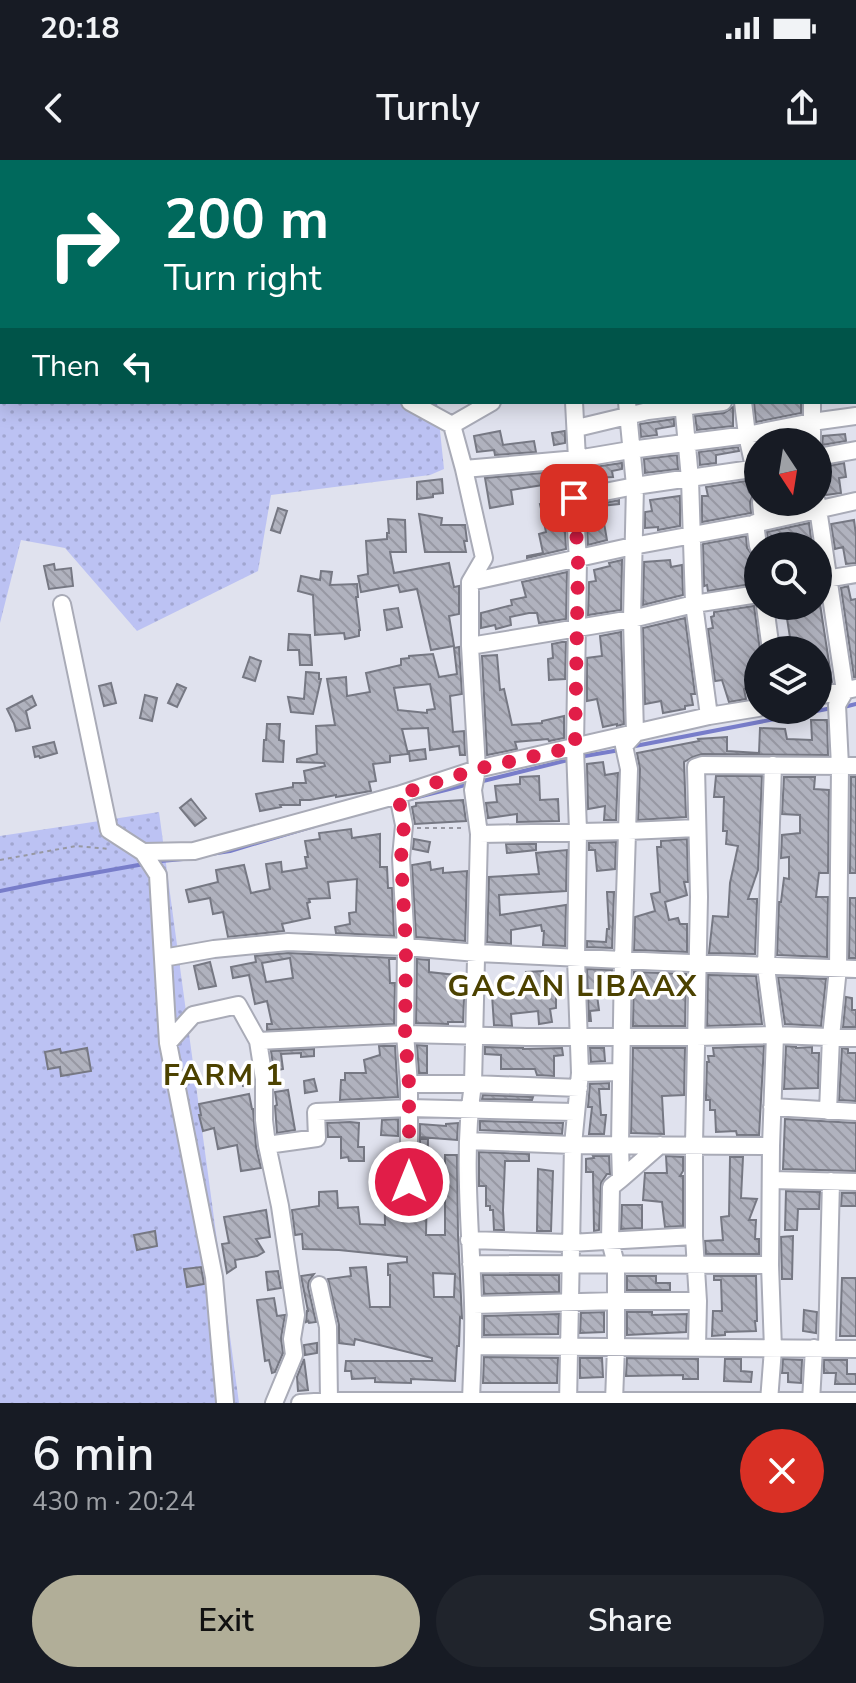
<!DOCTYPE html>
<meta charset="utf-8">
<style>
body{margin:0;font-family:"Nunito Sans",sans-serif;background:#20242c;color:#f1f3f6;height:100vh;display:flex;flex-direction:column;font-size:30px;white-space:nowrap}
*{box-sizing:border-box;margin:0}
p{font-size:26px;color:#9ea1a6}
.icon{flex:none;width:44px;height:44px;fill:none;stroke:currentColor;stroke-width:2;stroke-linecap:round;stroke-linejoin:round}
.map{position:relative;height:1243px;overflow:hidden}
.side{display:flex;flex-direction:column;background:#171b24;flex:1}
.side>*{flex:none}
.guide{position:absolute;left:0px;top:0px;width:856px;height:244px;box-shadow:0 4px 20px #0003;background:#00695c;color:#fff;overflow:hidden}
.needle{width:52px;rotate:168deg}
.tools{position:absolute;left:744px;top:268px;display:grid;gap:16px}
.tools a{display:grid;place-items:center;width:88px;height:88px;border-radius:50%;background:#171b24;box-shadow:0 4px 20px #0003;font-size:40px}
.pin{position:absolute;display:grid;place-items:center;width:68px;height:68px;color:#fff;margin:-34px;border-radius:16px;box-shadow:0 4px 12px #0006}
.me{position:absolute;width:88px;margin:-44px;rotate:0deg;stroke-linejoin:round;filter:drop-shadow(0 0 6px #0008)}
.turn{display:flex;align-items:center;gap:28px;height:168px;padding:0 32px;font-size:36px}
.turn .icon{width:104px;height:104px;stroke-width:2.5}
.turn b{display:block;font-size:56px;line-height:68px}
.then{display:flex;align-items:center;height:76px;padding:0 32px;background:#0003;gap:16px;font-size:30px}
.round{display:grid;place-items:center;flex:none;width:84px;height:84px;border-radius:42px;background:#20242c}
.summary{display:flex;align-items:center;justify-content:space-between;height:136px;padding:0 32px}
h1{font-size:48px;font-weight:600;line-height:60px}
.button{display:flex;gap:16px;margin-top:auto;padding:16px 32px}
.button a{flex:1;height:92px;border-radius:48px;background:#b1ae98;color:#111;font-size:32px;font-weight:600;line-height:92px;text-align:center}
.button a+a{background:#20242c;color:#f1f3f6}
.status{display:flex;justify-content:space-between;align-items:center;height:56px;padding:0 40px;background:#171b24;direction:ltr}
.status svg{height:22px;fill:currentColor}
header{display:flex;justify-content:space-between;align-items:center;height:104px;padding:0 32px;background:#171b24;font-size:36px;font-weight:600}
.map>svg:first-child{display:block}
</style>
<div class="status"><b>20:18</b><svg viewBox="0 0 49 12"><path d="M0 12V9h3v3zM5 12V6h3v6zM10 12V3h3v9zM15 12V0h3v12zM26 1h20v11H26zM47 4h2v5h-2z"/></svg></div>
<header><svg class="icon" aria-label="back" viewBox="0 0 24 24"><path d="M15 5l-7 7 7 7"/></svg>Turnly<svg class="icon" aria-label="share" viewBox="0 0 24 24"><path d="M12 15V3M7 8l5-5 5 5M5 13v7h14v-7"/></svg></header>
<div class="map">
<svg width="856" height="1243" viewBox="0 0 856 1243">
<defs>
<pattern id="grass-dots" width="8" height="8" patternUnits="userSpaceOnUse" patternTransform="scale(2)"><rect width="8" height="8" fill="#bcc2f3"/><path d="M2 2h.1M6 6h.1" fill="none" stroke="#a1a6d0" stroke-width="1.8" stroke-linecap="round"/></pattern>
<pattern id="forest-firs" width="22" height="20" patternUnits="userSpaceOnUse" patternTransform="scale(2)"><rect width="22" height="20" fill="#bcc2f3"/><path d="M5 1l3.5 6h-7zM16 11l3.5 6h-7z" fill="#a1a6d0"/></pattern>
<pattern id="building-back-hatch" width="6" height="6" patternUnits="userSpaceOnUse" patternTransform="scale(2)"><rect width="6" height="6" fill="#b0b2be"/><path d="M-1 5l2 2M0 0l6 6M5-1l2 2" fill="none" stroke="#9798a3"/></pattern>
</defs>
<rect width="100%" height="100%" fill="#e0e2ee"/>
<path fill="url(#grass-dots)" d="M0 6 2 8V242H437L444 309 430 315 271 335 258 411 137 471 65 388 21 380 0 463Z
M159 652 239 1243H0V676Z"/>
<path fill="url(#forest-firs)" d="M756 0H856V64H854V2H756Z"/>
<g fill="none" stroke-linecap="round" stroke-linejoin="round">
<path stroke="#787dca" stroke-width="4" d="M844 547 856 544
M630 587 832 548
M579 597 620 590
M479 622 568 600
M410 639 469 624
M211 694 230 691 314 666
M161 701 183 699
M0 731 44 722 144 704"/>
</g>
<path fill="url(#building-back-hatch)" stroke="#767883" stroke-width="2" fill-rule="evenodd" d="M754 242H801V253L756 262Z
M733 247V266L697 270 695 256 724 253Z
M674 259V266L656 269 657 275 641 277 640 264Z
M500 271 503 285 534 281 536 292 495 295 494 290 477 292 474 276Z
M565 271V283L554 285 552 273Z
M845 274 846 281 822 285 823 276Z
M738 287 739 291 716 295V303L700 305 699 292Z
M677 295 678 309 645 313 644 299Z
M622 303V309L612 311 613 317 587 318V308Z
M844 303 846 317 839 318 841 333 826 335 821 332 818 322V308Z
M565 311 563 339 566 389 527 398V396L543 393 539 374 546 372 540 344 547 343 543 325 511 330 513 344 490 348 485 318Z
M442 319 443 333 433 334V337L417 339V322Z
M746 321 749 332 753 335 750 342 751 353 702 362V336H708L706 327Z
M680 336V366L658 370V367L645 368V352L652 351 650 340Z
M619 340V344L601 346 607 380 588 385 586 347Z
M278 348 287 351 280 373 271 370Z
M419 354 442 358 441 365H465L467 381H464L466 392H425Z
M388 359 405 360 406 392H390L394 413 449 403 454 427 459 426V454L449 456 454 486 431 490 417 429 400 432 398 425 361 432 358 416 368 414 366 381 387 379V373H389Z
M854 360 856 375V403L846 404 843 387 835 389 831 364Z
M809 363 812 386H785L783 378 768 380 767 372Z
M746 376 747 388 753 396 757 423 708 431 707 425 704 426 703 384Z
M622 400 621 450 588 455 589 422 596 421 594 410 610 406 609 403Z
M670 400 671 407 682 405 683 435 643 445 644 402Z
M54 404 55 410 71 408 73 426 49 429 44 406Z
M321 411 332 412 330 425 357 424 358 437H356L360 470H359V476L345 479 344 473 315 475 313 435 298 431 301 416 320 420Z
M567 412 566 459 539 463 537 453H529L510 457 511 465 496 469 495 465 481 468V453L512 445 511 440 526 437 522 422Z
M848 426 851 440 856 439V517H854L841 428Z
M818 431 832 522 818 525V490H792L785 446H818Z
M754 446 760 490H758V527L744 529 746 539 729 542 722 520 715 521 708 469 713 468 711 457 714 456V452Z
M398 448 402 467 387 470 384 450Z
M685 458 695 534H691L693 545 685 546V549L663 553 661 541 645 544 643 468Z
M621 472 624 564 617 566V564L603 567 597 539 587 541V498L602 496 600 476Z
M289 474 310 475 312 505H300L299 490H288Z
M562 482H566L565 519 549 520 548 499 553 498 552 484Z
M459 487 462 534 450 536 453 572 464 571 465 595H460L459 586 430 590 428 568 402 569 408 594 390 596V602L373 604 376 621 369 622 371 631 336 637V635L310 640H300V645H280L281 647 260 651 256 634 293 627V623H306L304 611 325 606 324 603 297 602V599L317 594 316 566 335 565 327 519 346 517 347 536 370 532 366 513 401 505V499L409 498V496L433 494 439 517 457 514 454 488ZM430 524 435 549 427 550V553L398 550 394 528Z
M497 495 500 530 504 529 512 565 542 563V561L564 556V578L549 581 548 579 515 582 517 589 487 595 482 496Z
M250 497 261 501 255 521 243 517Z
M306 512 319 513V519H321L313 554 291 552 288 537 304 539Z
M111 523 116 543 104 546 99 526Z
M177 524 186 528 177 547 168 543Z
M145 535 157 538 152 561 140 558Z
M32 536 36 545 26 551 30 568 16 571 14 563 7 549Z
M811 560H827L828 595 702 594 693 597 684 602 686 657 638 660 640 609 637 593 699 581 698 579 727 577V591L759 593 760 568 785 569 787 579 812 580Z
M267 564H280L279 580 284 581 283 602 263 601 264 580H266Z
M54 582 57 593 40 598 39 596 35 597 33 587Z
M425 589 426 599 410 601 409 591Z
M603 602 605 615 618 613 616 660H604L605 646 588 649 587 604Z
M539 616 540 640 558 639 559 661 517 662V654L488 658 486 643 497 642 495 626 520 624V617Z
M716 616H762L758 710 748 739H757V742L755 794 709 793 713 756 728 757 730 723 738 686 726 684 727 671H723L724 637H714Z
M784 617H815L814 629 829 630 828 713H819L816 737H828L827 797 777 795 779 742H781L784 718 789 719V697L781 698 782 675 800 673V655L782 654Z
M851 617H856V713H850Z
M191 639 206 658 195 666 180 648Z
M463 640 466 661 415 664 412 647 416 646V643Z
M351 669 352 678 380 674V707H387L388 728H392L394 776 336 773 335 767 350 764 349 753 356 752 357 719 328 722 330 738 309 739 310 742 307 743 310 758 282 764 284 771 228 777 223 752 213 754 210 738 189 742 186 730 218 722 216 710 227 708 244 705 251 733 270 729 266 704 281 702 282 712 307 708 305 697H308L305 681 320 679 319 673Z
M414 679 430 682 428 692 413 689Z
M687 679 688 722H684L687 735 665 742 669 760 678 758 680 764H687V792L634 790 635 757 655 751 651 734 660 732 657 687H661V681Z
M616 682 615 709 597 711 595 690H589V683Z
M506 684H536V690L507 693Z
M567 690 566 731 499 735 500 755 566 745 565 786 543 785 544 771H542L541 765 511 770V784L487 782 489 717 539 714 536 693Z
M430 702 431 710 443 708V713L467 711 465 781 416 777 412 705Z
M607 732H614L612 788 587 787V781L606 782 607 769H609Z
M850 738H856V798H849Z
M288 793 395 798V799H389L390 823H395L394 864 267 870V864H272L267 841 255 844 249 815 233 818 231 807 256 802 255 796ZM290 798 293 818 266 822 262 803Z
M417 799 429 800V812L465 816 463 862H448V864L416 863Z
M210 802 216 826 199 829 194 806Z
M587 809 612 810V826L596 828 599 850 590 851 591 861H589Z
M543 811 544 828 556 829V848L550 849 552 862 539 864 538 851 511 854 512 866 494 865 492 835 528 832 526 812Z
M634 812 686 814 685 866H633Z
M708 815 756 816 762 864 707 866Z
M778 817 826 819 821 866 785 864Z
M846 837 852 838V850H856V867H843Z
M417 885 427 886V913H419Z
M379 886H395L398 937 340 940 341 920H345V913H366L364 900 380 895Z
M764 886 759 975H737L736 971 716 972 715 950H710V940H706V936L707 902H709L708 896H714L713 888Z
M786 886 796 887V888L812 887V893H819L818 928 784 929Z
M485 887 523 888V889L562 888 563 895 554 896V916L537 915 535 909H501V895L485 894Z
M87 888 91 911 61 916 60 907 48 909 45 892 60 889 61 893Z
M590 888H604L605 901 591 902Z
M633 888H685L684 935 662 936 664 974 631 973Z
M842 888 848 889V893H856V941L839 940Z
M314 889V896L301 897V893L281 894 283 909 274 911 271 891Z
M251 910 253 925 243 926 242 911Z
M314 919 317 931 305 933 304 921Z
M609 923V929H599L601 955H606L604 974H589L592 947H588L590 924Z
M288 930 295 970 277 973 275 946 277 945 275 932Z
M249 934 252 949H253L256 987 261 1008 241 1011 237 985 218 989 214 968 203 971 199 955H201L199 944Z
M483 935 533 937 532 940 482 939Z
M398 959V976L381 975 382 960Z
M785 959 856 963V1011L783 1009Z
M480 961 563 963 562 974 480 970Z
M350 962 359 963 358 987H364V1001H349L348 997 341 998V977H328L327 963Z
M458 963 457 980 420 977V964L446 966V964Z
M420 979H428L426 1075H445V995H457L458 1075 462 1158 460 1157 459 1186H457L455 1221 411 1219V1223L375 1222V1218L352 1219 351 1211H345L346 1201H432V1198L355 1179 354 1185 339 1183V1165L328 1119 351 1116 350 1108 366 1107 370 1147H390V1115H388V1104L407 1102V1097L339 1090 303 1089 302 1074 295 1075 292 1050 319 1046V1032L337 1031 338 1048 358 1047 360 1064 385 1065 384 995H397L396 1039 416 1036V1030L420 1022ZM433 1113 455 1114 454 1137H434Z
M479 992 529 994V1001H505L503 1050 504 1070H494L493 1050H490V1046H486V1026H479Z
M593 996H609L610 1014H607L601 1023 599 1070 594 1071 593 1012H586V999L594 998Z
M666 996 683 997V1011L680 1016H683V1066L665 1067 662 1042 643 1040 645 1013H667Z
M730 997H743L741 1038 757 1039 749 1060H756L755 1079H759V1094H706L705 1081 723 1080 721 1057 729 1056Z
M538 1009 553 1011 551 1071H537Z
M786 1031 820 1032 819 1049H798L797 1070H785Z
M842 1033H856V1046H841Z
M622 1045H642V1068L621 1069Z
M266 1050 270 1077 256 1079 264 1092 257 1096 235 1100 236 1107 227 1113 222 1084 229 1083 224 1057Z
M155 1071 157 1086 137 1090 134 1075Z
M793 1076 792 1119H782L781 1077Z
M201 1107 204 1124 187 1127 184 1109Z
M278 1111 281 1128 268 1130 266 1112Z
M314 1114 309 1121 308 1127 316 1162 309 1163 308 1161 306 1162 307 1151H308L301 1116Z
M483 1115H559V1132L484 1134Z
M627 1116H656V1123H670V1130H627Z
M714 1116H756L757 1161H755L756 1171 725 1172V1175L712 1176 713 1151H722L721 1120H714Z
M842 1118H856V1176H840Z
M274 1138 277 1156 285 1155 281 1178 283 1193 275 1212 272 1213 269 1200 265 1201 257 1140Z
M804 1150 817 1152 816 1173 803 1171Z
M604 1152V1172L580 1173 581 1153Z
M627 1152H652V1155L687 1154 686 1172 627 1175Z
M559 1154 558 1174 484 1175V1156Z
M317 1183V1193L305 1195 304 1185Z
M484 1197 558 1198 557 1223H483Z
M580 1198H602L603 1217 580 1218Z
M627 1198 698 1199V1219H683V1215L626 1216Z
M304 1199 308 1230 298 1231 297 1217Z
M725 1199H741V1211L752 1212 751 1222 724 1221Z
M783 1199 802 1200 801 1223 788 1222V1213H782Z
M824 1200H847V1214H856V1224H835L836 1213H824Z"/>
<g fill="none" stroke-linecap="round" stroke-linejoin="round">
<defs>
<path id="minor" d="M349 2V0
M0 40H2
M854 123H856
M854 221H856
M410 242 452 265 464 309 484 398 470 422V486L477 609 473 630 479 674 473 924C462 996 471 1070 473 1143 474 1176 472 1209 471 1241
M683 242 690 319 694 444 709 556
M743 242 747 275 758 325
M812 242V282
M452 265 492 242
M577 268 648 251 723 242
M818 297 856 290
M464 309 577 299 630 290 747 275 812 262 856 256
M574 338 635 326 758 308
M761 342 763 362
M817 342 845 531 837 545 840 606 838 808 831 877 828 951
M755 363 758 386
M820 420 856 414
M470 422 633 386 763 362 856 341
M62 444 109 670 143 692
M765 446 771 490
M470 486 632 459 694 444 758 434
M818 536 856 528
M398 635 404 665 401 698 406 787 405 874 409 924V1022
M479 674 628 671 697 668
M163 798 214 789 288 782 406 787 477 793 664 802 856 809
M258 881 405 874 527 877H696L775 875 856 878
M168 883 193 855 238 845 258 881 264 919V960L267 985 280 1046 296 1155 292 1179 294 1195 274 1243
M580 913 621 912
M409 924H473L579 928
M772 947 856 952
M468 981 573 985 771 986
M267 985 317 978 316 952 409 948 575 952
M621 1019 660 985
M771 1020 856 1022
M469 1080 570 1083 694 1076
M471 1104 770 1105
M319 1125 328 1167 329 1241
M473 1145 617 1141H698
M473 1186 856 1189
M697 1187 698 1141 694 1076V985L699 737 696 607 702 605 856 606
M827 1188 831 1021
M614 1241 616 1187V1104L610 1081 611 1027 621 1019 620 985 623 799 629 609 624 586 635 574 632 459 635 326 627 242
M769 1241 773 1189 770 1105 771 986 775 875 766 807 773 605
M811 1241 814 1188
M225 1242 214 1117 168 883 158 715 143 692 194 691 398 635 477 609 709 556 758 548
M300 1243 329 1241H856
M568 1243 573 985 580 913 576 798 578 671 575 587 578 400 574 338 577 299 574 242"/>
</defs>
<use href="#minor" stroke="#a9abb7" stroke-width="20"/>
<path stroke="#9798a2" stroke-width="2" stroke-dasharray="4 4" stroke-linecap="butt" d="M417 668H462
M0 700 76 686 110 689"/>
<use href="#minor" stroke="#fff" stroke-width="16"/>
</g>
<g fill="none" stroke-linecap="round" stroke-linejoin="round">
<path stroke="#e11d48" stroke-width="14" stroke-dasharray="0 25.2" d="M409 1022V924L405 874 406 787 401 698 404 665 398 635 477 609 575 587 578 400 574 338"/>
</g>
<g text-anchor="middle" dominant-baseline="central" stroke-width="7" stroke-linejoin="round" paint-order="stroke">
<g font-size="30" font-weight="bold" letter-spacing="2" fill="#4c4200" stroke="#fff">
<text x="573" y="826">GACAN LIBAAX</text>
<text x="224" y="915">FARM 1</text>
</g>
</g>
</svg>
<div class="tools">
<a><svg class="needle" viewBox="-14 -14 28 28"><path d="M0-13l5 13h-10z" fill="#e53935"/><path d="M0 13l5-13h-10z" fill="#9ea1a6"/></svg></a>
<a><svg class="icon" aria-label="search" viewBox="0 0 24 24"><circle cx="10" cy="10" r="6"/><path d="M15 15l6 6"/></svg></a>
<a><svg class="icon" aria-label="layers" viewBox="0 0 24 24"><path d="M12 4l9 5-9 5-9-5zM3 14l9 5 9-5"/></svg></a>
</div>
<div class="pin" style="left:574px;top:338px;background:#d93025"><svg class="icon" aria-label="arrive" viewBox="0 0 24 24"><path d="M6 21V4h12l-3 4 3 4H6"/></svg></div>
<svg class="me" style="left:409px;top:1022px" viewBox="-20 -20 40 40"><circle r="17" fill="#e11d48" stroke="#fff" stroke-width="3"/><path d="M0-11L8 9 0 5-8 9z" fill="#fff"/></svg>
<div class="guide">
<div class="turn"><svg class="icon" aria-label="right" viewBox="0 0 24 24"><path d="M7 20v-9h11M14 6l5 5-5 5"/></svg><div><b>200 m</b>Turn right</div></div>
<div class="then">Then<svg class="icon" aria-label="left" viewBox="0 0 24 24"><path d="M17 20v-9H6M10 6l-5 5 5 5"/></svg></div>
</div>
</div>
<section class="side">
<div class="summary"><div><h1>6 min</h1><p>430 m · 20:24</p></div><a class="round" style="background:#d93025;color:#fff"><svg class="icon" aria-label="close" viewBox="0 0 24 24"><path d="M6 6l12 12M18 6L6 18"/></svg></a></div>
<div class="button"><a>Exit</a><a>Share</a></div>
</section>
